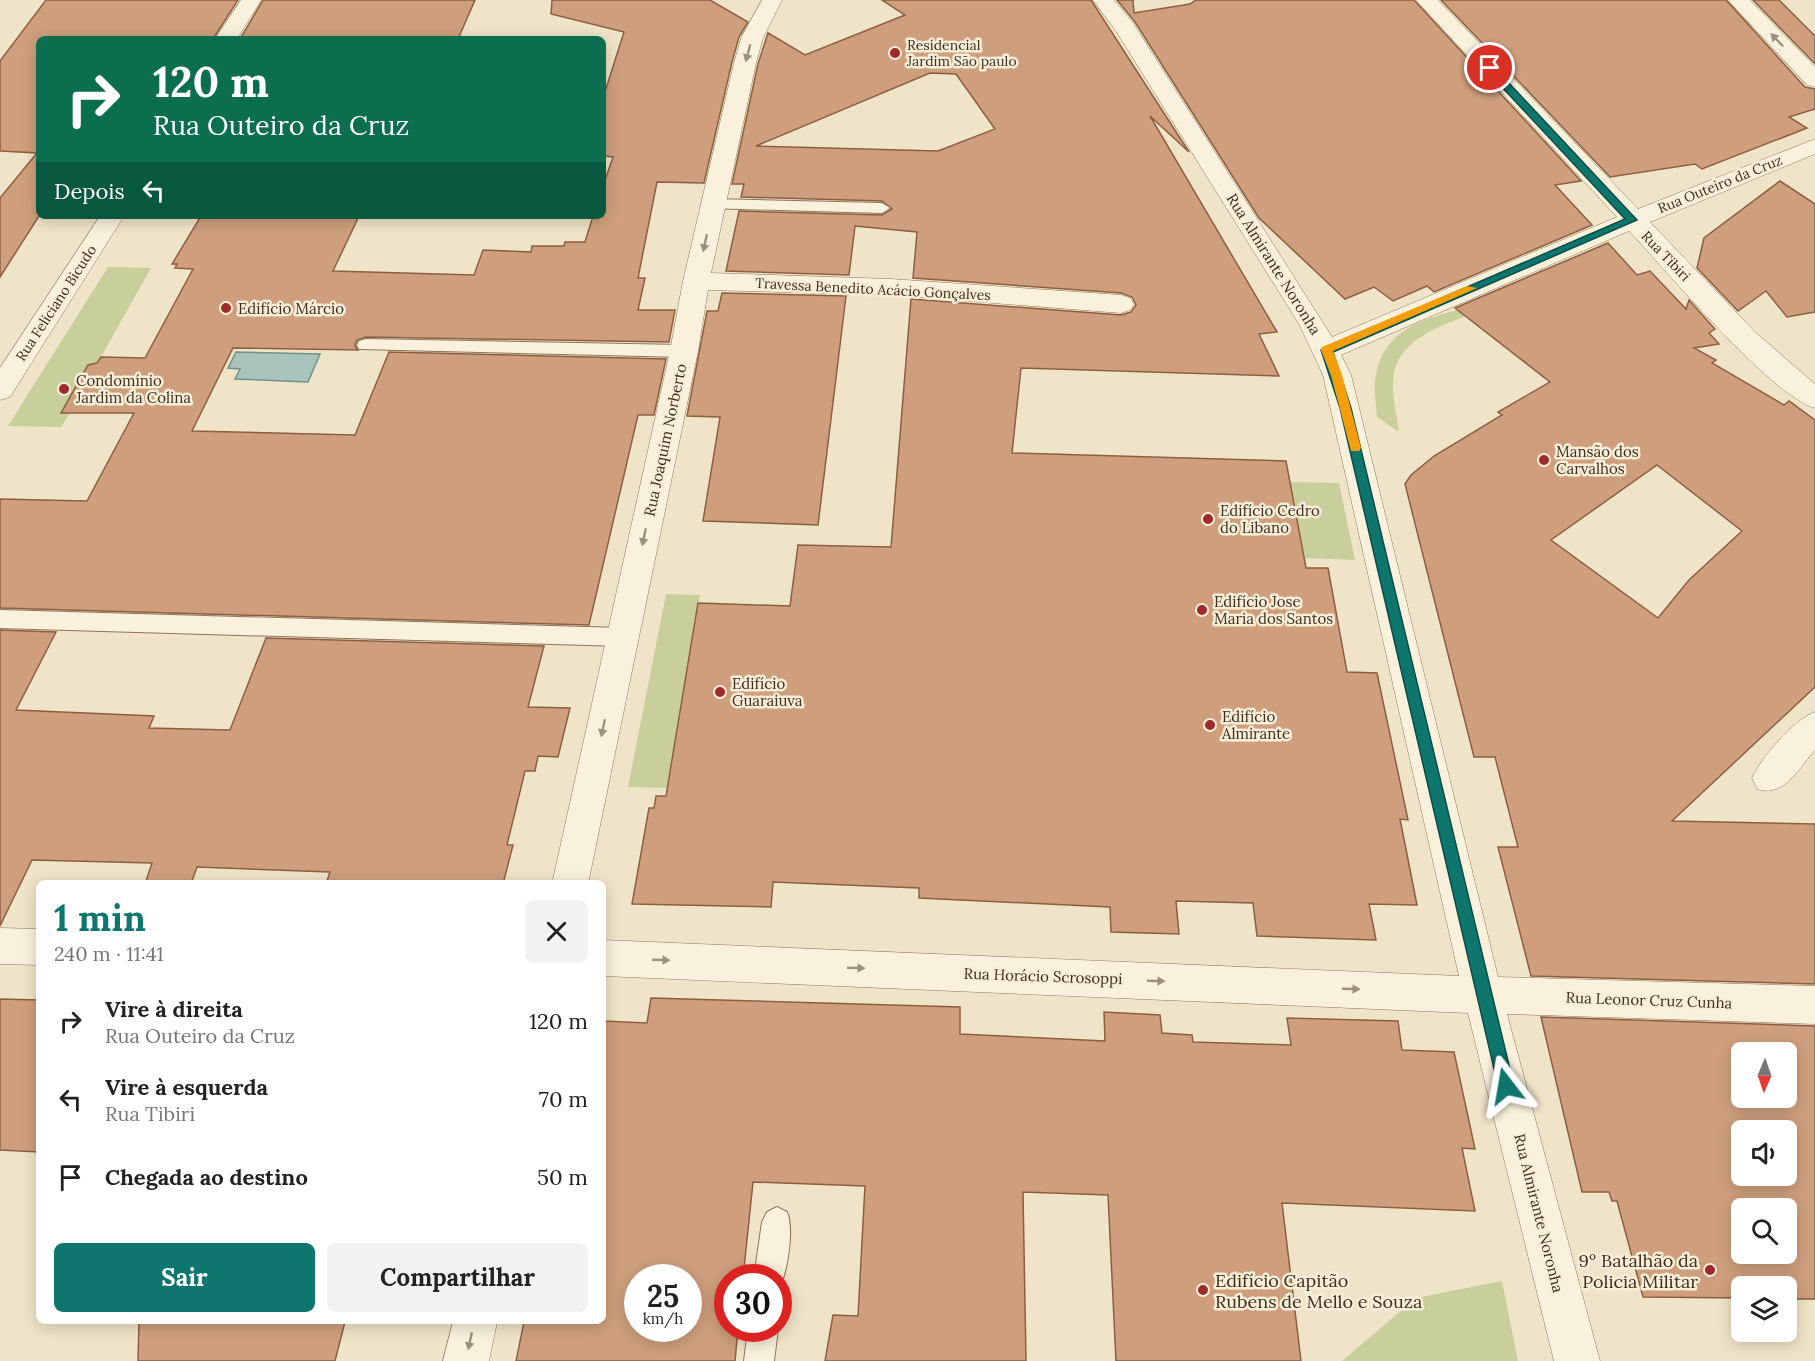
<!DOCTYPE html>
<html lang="pt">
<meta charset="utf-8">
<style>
body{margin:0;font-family:Lora,serif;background:#f2f2f2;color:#222;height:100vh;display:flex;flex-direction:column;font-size:22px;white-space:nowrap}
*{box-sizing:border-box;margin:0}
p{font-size:20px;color:#767676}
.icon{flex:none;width:33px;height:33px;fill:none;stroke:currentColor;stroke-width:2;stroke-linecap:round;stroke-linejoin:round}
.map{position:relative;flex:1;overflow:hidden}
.details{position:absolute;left:36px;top:880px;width:570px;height:444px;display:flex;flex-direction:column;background:#fff;border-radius:9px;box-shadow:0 3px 15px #0003}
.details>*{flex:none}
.hud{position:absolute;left:36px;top:36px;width:570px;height:183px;border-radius:9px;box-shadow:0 3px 15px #0003;background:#0b6e4f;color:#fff;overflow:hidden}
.needle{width:39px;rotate:182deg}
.fabs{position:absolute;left:1731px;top:1042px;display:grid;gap:12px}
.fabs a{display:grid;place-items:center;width:66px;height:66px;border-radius:9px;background:#fff;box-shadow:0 3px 15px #0003;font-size:30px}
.speed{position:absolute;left:624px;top:1264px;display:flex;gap:12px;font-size:30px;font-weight:700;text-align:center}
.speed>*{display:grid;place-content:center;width:78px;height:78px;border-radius:50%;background:#fff;box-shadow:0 3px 15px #0003;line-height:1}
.speed small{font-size:15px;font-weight:400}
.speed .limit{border:9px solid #d22;background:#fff;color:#111}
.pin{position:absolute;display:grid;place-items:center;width:51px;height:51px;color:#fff;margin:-26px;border:3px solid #fff;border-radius:50%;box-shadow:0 2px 6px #0007}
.me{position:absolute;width:66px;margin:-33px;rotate:346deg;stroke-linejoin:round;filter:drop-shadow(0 0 4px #0008)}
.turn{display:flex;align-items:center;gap:21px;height:126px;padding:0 18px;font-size:27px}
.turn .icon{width:78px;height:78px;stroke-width:2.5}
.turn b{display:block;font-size:42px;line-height:51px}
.then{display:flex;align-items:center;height:57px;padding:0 18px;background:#0003;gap:12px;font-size:22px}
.round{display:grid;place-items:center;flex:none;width:63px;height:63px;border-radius:9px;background:#f2f2f2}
.headline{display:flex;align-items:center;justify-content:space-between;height:102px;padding:0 18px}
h1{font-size:36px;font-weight:800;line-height:45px;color:#0f766e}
.cta{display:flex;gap:12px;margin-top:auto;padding:12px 18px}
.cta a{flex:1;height:69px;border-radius:9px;background:#0f766e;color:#fff;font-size:24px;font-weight:800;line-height:69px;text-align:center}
.cta a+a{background:#f2f2f2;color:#222}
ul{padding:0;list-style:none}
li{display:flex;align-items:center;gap:18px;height:78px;padding:0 18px}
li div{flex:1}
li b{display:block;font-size:22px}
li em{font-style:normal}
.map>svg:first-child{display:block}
</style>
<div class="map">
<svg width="1815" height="1361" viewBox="0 0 1815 1361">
<rect width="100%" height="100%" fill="#f0e4c8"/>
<path fill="#c9cf9b" d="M108 267 151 268 101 357 97 363 88 366 66 405 73 408 61 427 8 426Z
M1458 310 1466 316C1435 328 1395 342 1393 381 1392 397 1397 416 1399 432L1377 417C1376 404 1373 387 1376 375 1383 332 1421 319 1458 310Z
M1290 482 1339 483 1355 560 1304 558Z
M666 594 700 595 667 788 628 787Z
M1502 1281 1518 1361H1342L1416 1298Z"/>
<path fill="#a9c4bc" stroke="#6f938a" stroke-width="1.5" d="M236 352 320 354 308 382 235 379 240 369 228 368Z"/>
<path fill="#cf9f7d" stroke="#8d5f41" stroke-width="1.5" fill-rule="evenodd" d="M46 0H238L213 39H39V216L0 277V198L37 153 0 151V61Z
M263 0H475L458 39H240Z
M552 0H710L748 22 739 37 732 62 704 183 657 182 638 278H645L638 310H675L669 342 366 337 357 340 355 346 358 350 233 348 192 431 355 435 389 352 666 359 654 415H638L589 625 0 608V499L87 501 134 413H61L88 365 97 363 101 357 145 358 193 269 175 268 177 264H172L201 216H359L333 271 474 275 483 250 531 252 532 246H564L565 242H585L593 216H603V186L613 157 603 156V98L624 32 551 14Z
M882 0H1091L1189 152 1150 116 1277 332 1259 334 1279 376 1021 368 1012 453 1286 461 1306 568H1328L1347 672 1377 673 1408 820 1400 819 1417 905 1369 904 1376 940 1257 936 1253 903 1176 901 1179 934 1111 932 1110 907 919 898V888L773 882 771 907 632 904 649 808H654L656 796H666L698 603 790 606 798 545 891 547 911 299 1121 315 1131 312 1136 305 1132 297 1121 293 913 278 917 232 855 226 849 275 726 271 739 211 882 215 892 209 882 201 741 197 744 184H732L758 64 768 33 805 55 905 15ZM930 73 956 74 995 129 938 151 756 146Z
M1117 0H1133L1134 13 1190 4 1196 0H1414L1581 181 1555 185 1592 225 1434 292 1427 286 1393 301 1374 287 1345 299 1259 218 1135 22Z
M1441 0H1726L1805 87 1815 89V109L1789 117 1807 128 1702 169 1695 164 1610 177Z
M1753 0H1779L1815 36V64Z
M1780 181 1815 204V312L1787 317 1766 291 1738 311 1697 268 1704 238Z
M1608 243 1637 275 1650 271 1686 309 1689 300 1715 329 1709 333 1719 344 1694 348 1716 360 1712 363 1784 405 1789 401 1815 420V687L1672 821 1815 824V984L1531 976 1498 847H1518L1495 757H1474L1405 484 1411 475 1434 456 1502 415 1498 412 1550 382 1455 308ZM1657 465 1742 531 1689 580 1658 618 1551 540Z
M722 293 846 296 818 525 703 521 720 417 687 416 707 311H718Z
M0 630 56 632 16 710 154 716 149 728 230 730 266 638 544 646 528 707 570 708 558 757 538 756 535 771H525L507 845H513L503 884H326L330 872 197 867 191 884H145L152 863 32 860 0 926Z
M651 998 960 1007V1034L1105 1041 1104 1012 1160 1015 1162 1033 1192 1035 1193 1042 1291 1045 1287 1018 1398 1021 1402 1050 1454 1052 1475 1149 1462 1148 1475 1211 1282 1203 1301 1361H1116L1108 1195 1023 1192 1026 1361H825L833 1315 858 1316 865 1186 753 1182 743 1278H728V1329H738L735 1361H516L524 1322H603V1021L647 1023ZM638 1278H688V1329H638Z
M0 999 39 1000V1152L0 1150Z
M1541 1017 1815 1026V1299H1786V1287H1742V1298L1643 1297 1617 1201H1612L1609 1192H1582ZM1742 1053H1786V1098H1742ZM1742 1131H1786V1176H1742ZM1742 1209H1786V1254H1742Z
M139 1322H345L335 1361H138Z"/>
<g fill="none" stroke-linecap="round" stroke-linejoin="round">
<defs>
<path id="service" d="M713 199 882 203 890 208 882 213 707 208 705 204 707 200Z
M366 339 684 345 691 347 693 351 691 355 684 357 359 349 357 345 359 341Z
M0 610 622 628 630 631 633 637 630 643 622 646 0 628Z
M777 1207 787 1212C794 1228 788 1274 778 1289V1278H754L762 1222 767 1212Z
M748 1329H778L774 1361H744Z"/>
<path id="minor" d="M241 0H261L237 39H215Z
M762 0H782L763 38 756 63 711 273 891 279 1121 295 1130 298 1134 304 1130 310 1121 313 891 295 708 290 698 351 588 884H552L670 351 683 281 734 63 741 38Z
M1093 0H1114L1133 23 1332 337 1617 217 1416 0H1438L1638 209 1815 139V154L1650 222 1755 332 1815 384V408C1770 395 1666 270 1629 231L1341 355 1351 375 1498 977 1815 986V1024L1507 1014 1600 1361H1554L1468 1013 603 976V940L1459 976 1323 375 1299 324 1116 31Z
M1728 0H1750L1815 67V87L1807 85Z
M100 216H124L10 397 0 400V368Z
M1815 712V750C1798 769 1784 798 1757 789L1752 778C1761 758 1794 719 1815 712Z
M0 928 39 929V965L0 964Z
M453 1322H497L489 1361H443Z"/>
</defs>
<use href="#service" stroke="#8d765c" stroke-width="2"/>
<use href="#minor" stroke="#8d765c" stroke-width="1"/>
<use href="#service" fill="#faf1dc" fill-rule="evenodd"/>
<use href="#minor" fill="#faf1dc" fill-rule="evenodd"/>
</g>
<defs><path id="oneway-solid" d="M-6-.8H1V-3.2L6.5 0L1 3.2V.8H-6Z" transform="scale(1.5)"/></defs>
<g fill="#9c907e">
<use href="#oneway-solid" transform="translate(1777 40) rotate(-134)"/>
<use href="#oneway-solid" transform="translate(748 53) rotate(105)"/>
<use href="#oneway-solid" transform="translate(705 243) rotate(102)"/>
<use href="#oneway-solid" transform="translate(644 537) rotate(102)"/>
<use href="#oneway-solid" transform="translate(603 728) rotate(102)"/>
<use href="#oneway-solid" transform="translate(661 960) rotate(2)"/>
<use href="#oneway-solid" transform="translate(856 968) rotate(2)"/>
<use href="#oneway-solid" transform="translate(1156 981) rotate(2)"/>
<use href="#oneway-solid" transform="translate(1351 989) rotate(2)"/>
<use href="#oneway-solid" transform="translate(470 1341) rotate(102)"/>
</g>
<path fill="#0f766e" stroke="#0a4d48" stroke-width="1.5" d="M1486 66H1493L1637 220 1333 352 1351 408 1514 1086 1512 1092 1506 1095 1500 1092 1498 1086 1340 408 1321 350 1625 219 1486 70Z"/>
<path fill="#f59e0b" d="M1467 286 1477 288 1333 351 1342 375 1361 448 1359 451H1351L1331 375 1321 350 1322 347Z"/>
<g fill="#9e2a2b" stroke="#f7eed8" stroke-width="2">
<circle cx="895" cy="53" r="6"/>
<circle cx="226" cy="308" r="6"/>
<circle cx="64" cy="389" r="6"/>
<circle cx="1544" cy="460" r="6"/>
<circle cx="1208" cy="519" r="6"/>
<circle cx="1202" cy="610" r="6"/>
<circle cx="720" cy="692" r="6"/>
<circle cx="1210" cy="725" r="6"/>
<circle cx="1710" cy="1270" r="6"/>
<circle cx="1203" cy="1290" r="6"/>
</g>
<g text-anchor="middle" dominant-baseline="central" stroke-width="5" stroke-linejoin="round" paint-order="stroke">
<g font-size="14" fill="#3d2e20" stroke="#f7eed8" text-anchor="start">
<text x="907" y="45">Residencial<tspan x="907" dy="16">Jardim São paulo</tspan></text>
</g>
<g font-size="14" fill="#3d2e20" stroke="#f7eed8">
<text transform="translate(1720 184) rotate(-22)">Rua Outeiro da Cruz</text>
<text transform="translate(1666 256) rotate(46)">Rua Tibiri</text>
<text transform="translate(873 289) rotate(3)">Travessa Benedito Acácio Gonçalves</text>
<text transform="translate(56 303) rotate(-57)">Rua Feliciano Bicudo</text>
</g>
<g font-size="15" fill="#3d2e20" stroke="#f7eed8">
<text transform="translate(1274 264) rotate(58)">Rua Almirante Noronha</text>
<text transform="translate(665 440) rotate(-78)">Rua Joaquim Norberto</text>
<text transform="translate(1043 976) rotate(2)">Rua Horácio Scrosoppi</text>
<text transform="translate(1649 1000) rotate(2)">Rua Leonor Cruz Cunha</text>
<text transform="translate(1539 1213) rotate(76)">Rua Almirante Noronha</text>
</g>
<g font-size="15" fill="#3d2e20" stroke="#f7eed8" text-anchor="start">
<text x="238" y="308">Edifício Márcio</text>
<text x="76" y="380">Condomínio<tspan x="76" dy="17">Jardim da Colina</tspan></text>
<text x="1556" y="451">Mansão dos<tspan x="1556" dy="17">Carvalhos</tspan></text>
<text x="1220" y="510">Edifício Cedro<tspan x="1220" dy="17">do Libano</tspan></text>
<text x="1214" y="601">Edifício Jose<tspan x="1214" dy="17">Maria dos Santos</tspan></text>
<text x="732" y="683">Edifício<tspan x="732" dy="17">Guaraiuva</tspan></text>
<text x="1222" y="716">Edifício<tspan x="1222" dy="17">Almirante</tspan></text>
</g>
<g font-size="18" fill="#3d2e20" stroke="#f7eed8" text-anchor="end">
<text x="1698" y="1260">9º Batalhão da<tspan x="1698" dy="21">Policia Militar</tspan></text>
<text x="1215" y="1280" text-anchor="start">Edifício Capitão<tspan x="1215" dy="21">Rubens de Mello e Souza</tspan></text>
</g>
</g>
</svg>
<div class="fabs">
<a><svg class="needle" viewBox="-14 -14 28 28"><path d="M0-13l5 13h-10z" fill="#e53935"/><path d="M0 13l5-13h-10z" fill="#767676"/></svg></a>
<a><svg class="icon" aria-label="sound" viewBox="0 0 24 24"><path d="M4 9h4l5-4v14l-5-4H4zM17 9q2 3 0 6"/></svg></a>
<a><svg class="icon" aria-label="search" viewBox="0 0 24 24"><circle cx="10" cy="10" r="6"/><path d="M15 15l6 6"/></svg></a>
<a><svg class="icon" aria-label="layers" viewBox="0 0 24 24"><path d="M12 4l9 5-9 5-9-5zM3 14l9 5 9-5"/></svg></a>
</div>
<div class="speed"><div>25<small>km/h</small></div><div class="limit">30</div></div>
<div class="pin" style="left:1490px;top:68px;background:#d93025"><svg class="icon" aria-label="arrive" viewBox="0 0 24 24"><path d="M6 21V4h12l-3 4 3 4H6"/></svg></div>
<svg class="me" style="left:1506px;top:1086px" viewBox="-20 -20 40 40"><path d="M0-17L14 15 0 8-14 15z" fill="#0f766e" stroke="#fff" stroke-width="4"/></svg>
<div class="hud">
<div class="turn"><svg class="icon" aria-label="right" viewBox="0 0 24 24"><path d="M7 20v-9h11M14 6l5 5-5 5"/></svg><div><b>120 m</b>Rua Outeiro da Cruz</div></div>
<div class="then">Depois<svg class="icon" aria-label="left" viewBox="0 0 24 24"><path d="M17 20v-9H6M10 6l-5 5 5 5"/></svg></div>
</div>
<section class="details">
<div class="headline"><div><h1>1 min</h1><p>240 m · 11:41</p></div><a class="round"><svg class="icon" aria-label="close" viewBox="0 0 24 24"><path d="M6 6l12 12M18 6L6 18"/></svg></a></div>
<ul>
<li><svg class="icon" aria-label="right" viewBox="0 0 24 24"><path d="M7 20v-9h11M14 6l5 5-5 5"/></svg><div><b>Vire à direita</b><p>Rua Outeiro da Cruz</p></div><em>120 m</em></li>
<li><svg class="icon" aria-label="left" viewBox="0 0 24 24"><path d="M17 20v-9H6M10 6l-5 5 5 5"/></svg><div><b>Vire à esquerda</b><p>Rua Tibiri</p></div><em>70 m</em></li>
<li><svg class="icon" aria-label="arrive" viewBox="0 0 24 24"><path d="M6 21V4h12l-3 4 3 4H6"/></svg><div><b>Chegada ao destino</b></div><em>50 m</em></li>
</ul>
<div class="cta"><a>Sair</a><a>Compartilhar</a></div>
</section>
</div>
